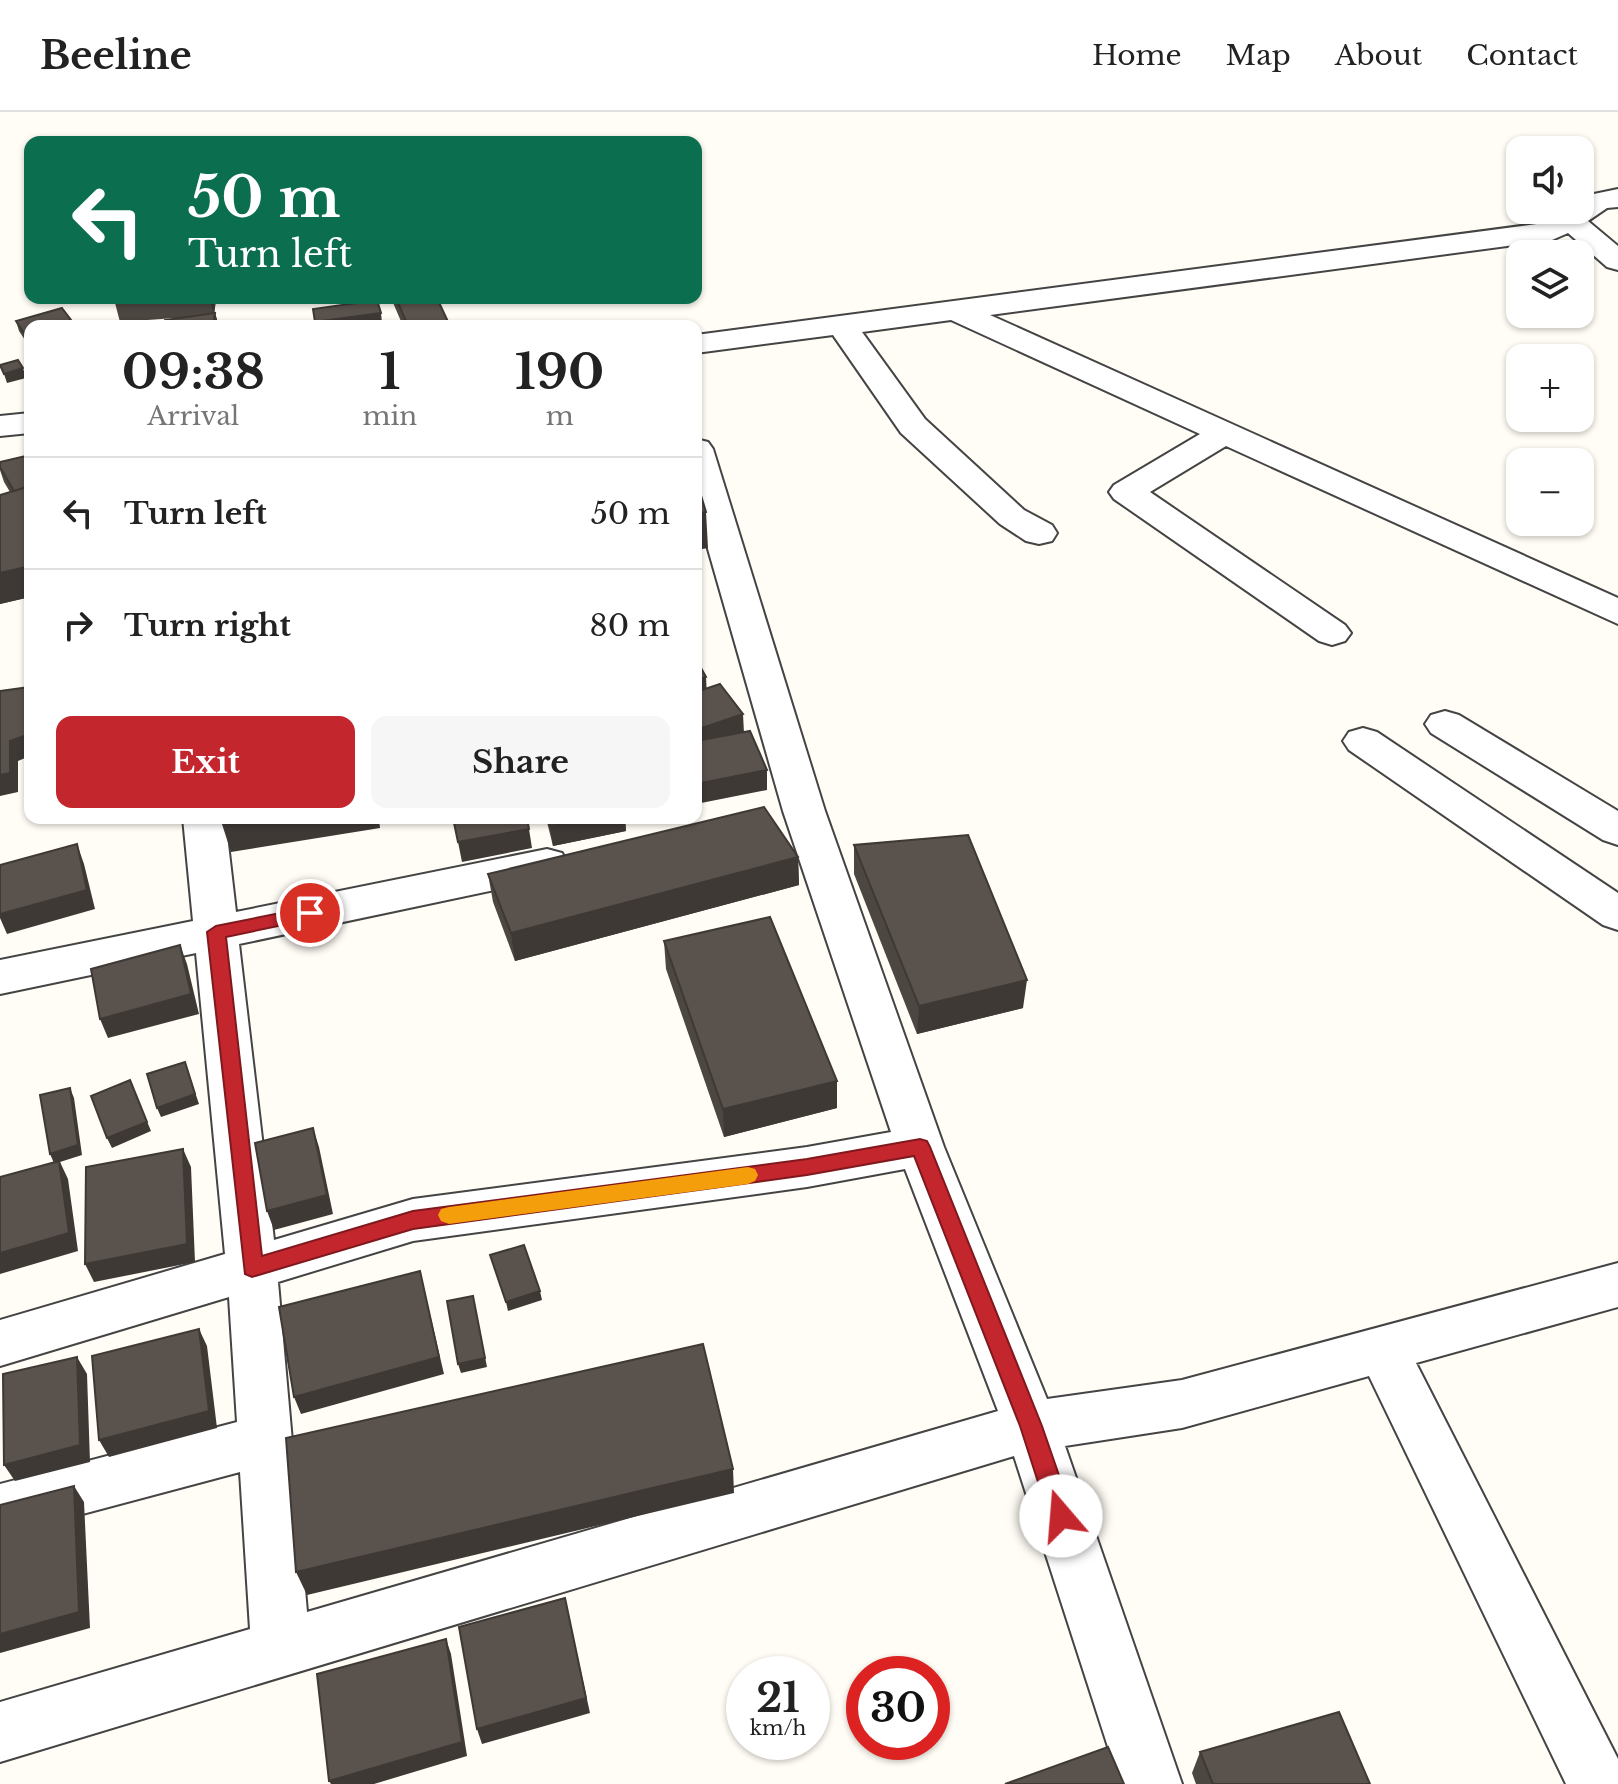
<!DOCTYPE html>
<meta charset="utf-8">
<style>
body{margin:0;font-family:"Libre Baskerville",serif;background:#f6f6f6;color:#222;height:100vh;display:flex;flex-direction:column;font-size:30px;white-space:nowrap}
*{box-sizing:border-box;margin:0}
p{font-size:26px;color:#767676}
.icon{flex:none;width:44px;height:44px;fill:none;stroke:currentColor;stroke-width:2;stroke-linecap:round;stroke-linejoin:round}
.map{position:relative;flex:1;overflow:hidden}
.panel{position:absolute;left:24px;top:208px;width:678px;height:504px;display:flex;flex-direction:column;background:#fff;border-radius:16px;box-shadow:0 2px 6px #0004}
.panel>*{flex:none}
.hud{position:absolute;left:24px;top:24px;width:678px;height:168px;border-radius:16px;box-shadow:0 2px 6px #0004;background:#0b6e4f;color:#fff;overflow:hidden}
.fabs{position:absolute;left:1506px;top:24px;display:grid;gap:16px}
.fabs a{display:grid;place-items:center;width:88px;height:88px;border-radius:16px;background:#fff;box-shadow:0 2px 6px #0004;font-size:40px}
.speed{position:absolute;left:726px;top:1544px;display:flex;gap:16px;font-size:40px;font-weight:700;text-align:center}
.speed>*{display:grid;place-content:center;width:104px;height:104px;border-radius:50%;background:#fff;box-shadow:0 2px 6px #0004;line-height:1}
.speed small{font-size:20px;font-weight:400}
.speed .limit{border:12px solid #d22;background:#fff;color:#111}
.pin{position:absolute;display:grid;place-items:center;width:68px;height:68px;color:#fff;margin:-34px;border:4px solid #fff;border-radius:50%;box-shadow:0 2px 8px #0007}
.me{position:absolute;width:88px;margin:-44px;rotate:342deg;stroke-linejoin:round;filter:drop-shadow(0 0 6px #0008)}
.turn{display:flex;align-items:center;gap:28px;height:168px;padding:0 32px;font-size:36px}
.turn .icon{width:104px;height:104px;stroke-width:2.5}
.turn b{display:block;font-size:56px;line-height:68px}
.eta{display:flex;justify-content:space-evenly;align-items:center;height:136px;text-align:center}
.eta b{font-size:48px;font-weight:800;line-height:56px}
.primary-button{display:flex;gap:16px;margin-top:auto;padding:16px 32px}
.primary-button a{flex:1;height:92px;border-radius:16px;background:#c4262e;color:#fff;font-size:32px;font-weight:800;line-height:92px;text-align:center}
.primary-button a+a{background:#f6f6f6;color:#222}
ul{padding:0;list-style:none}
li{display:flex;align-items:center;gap:24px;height:112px;padding:0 32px;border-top:2px solid #e0e0e0}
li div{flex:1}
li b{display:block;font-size:30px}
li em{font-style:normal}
header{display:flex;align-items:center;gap:48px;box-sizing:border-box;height:112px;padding:0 40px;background:#fff;border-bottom:2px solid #e0e0e0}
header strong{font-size:38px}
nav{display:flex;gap:44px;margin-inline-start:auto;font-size:28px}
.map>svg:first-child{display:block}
</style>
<header>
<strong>Beeline</strong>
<nav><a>Home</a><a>Map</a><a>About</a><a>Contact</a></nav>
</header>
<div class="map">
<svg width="1618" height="1672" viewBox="0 0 1618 1672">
<rect width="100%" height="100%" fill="#fffdf5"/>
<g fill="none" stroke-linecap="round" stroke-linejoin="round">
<defs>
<path id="minor" d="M1618 77V95L1607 96 1588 109 1618 134V158L1607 155 1568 121 1552 128 990 203 1618 486V512L1226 334 1150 380 1345 513 1351 521 1345 529 1332 533 1319 529 1114 387 1109 380 1114 373 1200 322 951 208 862 220 925 307 1024 398 1052 413 1057 421 1052 429 1039 432 1026 429 1000 412 901 321 833 223 696 241V223L1544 111 1565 98H1580V89L1589 83Z
M30 301V321L0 324V304Z
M696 327 708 330 713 337 825 699 944 1035 1047 1287 1182 1268 1618 1151V1195L1416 1251 1618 1647V1672H1566L1369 1264 1182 1316 1065 1334 1182 1672H1120L1014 1344 0 1650V1590L250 1517 240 1360 0 1424V1372L237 1310 229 1185 0 1254V1208L225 1142 196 841 0 882V848L193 809 183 706H225L236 800 547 737 562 741 568 752 562 763 547 767 239 832 274 1128 413 1087 807 1035 891 1020 783 699 696 395ZM905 1057 998 1299 307 1500 278 1170 413 1129 807 1075Z
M1445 599 1459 603 1618 699V733L1603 728 1431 621 1425 612 1431 603Z
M1363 616 1377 620 1618 781V818L1603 813 1349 638 1343 629 1349 620Z"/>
</defs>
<use href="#minor" stroke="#444" stroke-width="4"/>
<use href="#minor" fill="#fff" fill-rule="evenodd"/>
</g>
<path fill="#4d4742" d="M116 186H216L214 201H215L218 211 175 206 120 210 115 191Z
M391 186H437L450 214H403Z
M71 208 73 214H30V230L27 231 19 219 16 209Z
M30 343V485L0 492V383L10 380 4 370 0 358V350Z
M546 706H625L626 719 553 734Z
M854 733 1023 896 917 922 854 762Z
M798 745 799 773 515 849 493 790 488 762Z
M664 829 837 969V996L724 1025 666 857Z
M1200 1640 1370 1672H1196L1192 1661Z"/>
<path fill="#3f3936" d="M209 186H216V188L214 204Z
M215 201 218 211 217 214H213Z
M381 201 382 211 359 214H316L315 210Z
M71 208 73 214H50Z
M30 220V230L27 231 24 221Z
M23 256 26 266 7 271 4 262Z
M706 400 708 436 696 438V402Z
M30 454V485L0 492V461Z
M706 565 707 585 696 588V568Z
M743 602 744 621 696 638V618Z
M30 622V644L18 649V680L0 684V663L10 629Z
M767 658V678L696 692V672Z
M220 706H379L380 716 231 740Z
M593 706H625L626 719 553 734 550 714Z
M529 717 532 736 462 750 458 730Z
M77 732 84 752 95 797 7 822 0 806V802Z
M798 745 799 773 515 849 511 821Z
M180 833 187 852 199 902 108 926 100 907Z
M1027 868 1023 896 917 922 919 894Z
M188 959 199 992 161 1005 157 996Z
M130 968 151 1019 112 1036 107 1026Z
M837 969V996L724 1025 723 997Z
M70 976 74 986 82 1043 60 1050 68 1067 78 1139 0 1162V1141L54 1051 50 1042Z
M313 1016 319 1035 333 1102 274 1118 267 1099Z
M183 1037 191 1055 195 1150 94 1170 85 1152Z
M420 1159 444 1262 301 1302 294 1285Z
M540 1179 542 1188 508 1199 506 1190Z
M475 1193 487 1255 461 1261 458 1252Z
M199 1217 207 1234 217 1316 109 1345 99 1328Z
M77 1245 87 1262 90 1350 15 1369 4 1353Z
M733 1357 734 1381 307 1483 296 1460Z
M74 1374 84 1390 90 1516 0 1541V1522Z
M565 1486 590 1601 482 1632 477 1617Z
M446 1527 451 1542 467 1644 374 1672H331L329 1669Z"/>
<path fill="#5a524d" stroke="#3f3936" stroke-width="2" d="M337 26 339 30H318Z
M116 186H200L115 191Z
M396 186H437L450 214H408Z
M377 188 381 201 315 210 313 197Z
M62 196 71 208 50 214H30V220L24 221 16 209Z
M215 201 213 214H165V208Z
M18 248 23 256 4 262 0 253Z
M30 343V374L14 379 0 355V350Z
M696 367 706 400 696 402Z
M30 374V454L0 461V383Z
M696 547 706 565 696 568Z
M720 572 743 602 696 618V580Z
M30 575V622L10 629V661L0 663V579Z
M750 619 767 658 696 672V629Z
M764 695 798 745 511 821 488 762Z
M453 706H527L529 717 458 730Z
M548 706H593L550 714Z
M968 723 1027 868 919 894 854 733Z
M77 732 87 778 0 802V753Z
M770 805 837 969 723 997 664 829Z
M180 833 191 882 100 907 91 857Z
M185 950 195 982 157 996 147 962Z
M130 968 147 1010 107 1026 91 984Z
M70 976 78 1033 50 1042 40 983Z
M313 1016 327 1083 267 1099 255 1031Z
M183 1037 187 1132 85 1152 86 1055Z
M59 1049 69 1121 0 1141V1065Z
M524 1133 540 1179 506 1190 490 1143Z
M420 1159 439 1245 294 1285 279 1195Z
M473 1184 485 1246 458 1252 447 1189Z
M199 1217 209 1299 99 1328 92 1244Z
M703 1232 733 1357 296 1460 286 1326Z
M77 1245 80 1333 4 1353 3 1262Z
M74 1374 79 1500 0 1522V1393Z
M565 1486 586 1586 477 1617 459 1515Z
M446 1527 462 1630 329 1669 317 1562Z
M1339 1600 1370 1672H1213L1200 1640Z
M1108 1635 1124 1672H1005Z"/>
<path fill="#c4262e" stroke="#7f191e" stroke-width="2" d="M310 795 319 801 316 806 226 825 262 1144 413 1099 807 1047 920 1027 927 1029 930 1035 1042 1314 1073 1404 1069 1411 1061 1414 1053 1411 1049 1404 1020 1314 914 1044 807 1063 413 1117 252 1165 245 1162 207 820 216 814Z"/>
<path fill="#f59e0b" d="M748 1055 755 1057 758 1063 755 1069 748 1072 449 1112 441 1109 438 1103 441 1097 449 1095Z"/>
</svg>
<div class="fabs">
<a><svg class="icon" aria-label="sound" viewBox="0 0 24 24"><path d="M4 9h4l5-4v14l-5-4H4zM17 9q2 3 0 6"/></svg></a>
<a><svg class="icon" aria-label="layers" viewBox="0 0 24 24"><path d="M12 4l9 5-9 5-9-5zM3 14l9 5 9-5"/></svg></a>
<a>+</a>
<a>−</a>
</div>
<div class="speed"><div>21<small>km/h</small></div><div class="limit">30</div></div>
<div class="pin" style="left:310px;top:801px;background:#d93025"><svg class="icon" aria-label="arrive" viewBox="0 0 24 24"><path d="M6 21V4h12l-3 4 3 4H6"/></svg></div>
<svg class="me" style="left:1061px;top:1404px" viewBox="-20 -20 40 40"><circle r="19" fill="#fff"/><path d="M0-13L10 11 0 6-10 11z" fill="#c4262e"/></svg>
<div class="hud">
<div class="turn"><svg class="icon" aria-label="left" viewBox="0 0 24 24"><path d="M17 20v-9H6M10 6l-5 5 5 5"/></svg><div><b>50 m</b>Turn left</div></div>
</div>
<section class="panel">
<div class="eta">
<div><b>09:38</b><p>Arrival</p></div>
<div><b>1</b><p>min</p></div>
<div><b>190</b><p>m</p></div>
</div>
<ul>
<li><svg class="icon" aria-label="left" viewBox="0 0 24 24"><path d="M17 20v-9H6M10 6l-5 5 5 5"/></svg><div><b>Turn left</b></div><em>50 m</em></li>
<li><svg class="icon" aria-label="right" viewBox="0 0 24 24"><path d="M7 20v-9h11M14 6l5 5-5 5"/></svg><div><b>Turn right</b></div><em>80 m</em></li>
</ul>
<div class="primary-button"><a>Exit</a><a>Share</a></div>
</section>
</div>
